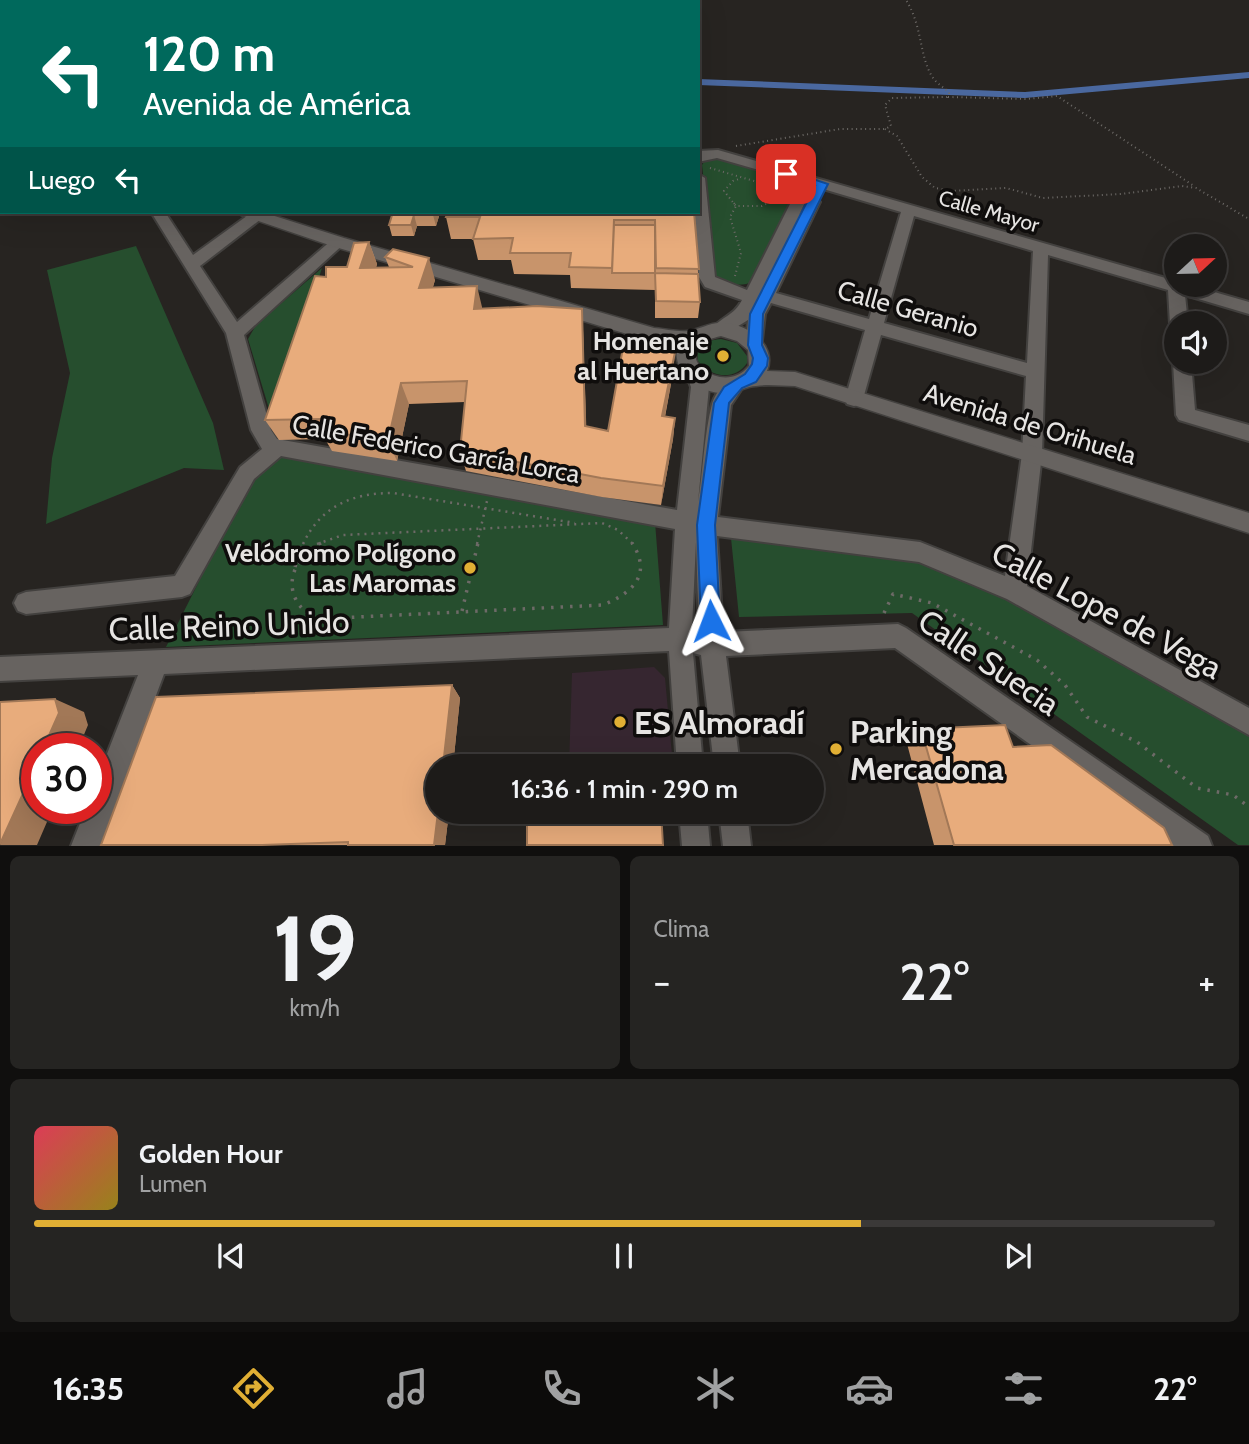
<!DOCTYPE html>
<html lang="es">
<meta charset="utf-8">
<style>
:root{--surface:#1d1b19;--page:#252422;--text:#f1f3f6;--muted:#a0a1a2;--line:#3b3938;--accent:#e1af34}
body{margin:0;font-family:Cabin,sans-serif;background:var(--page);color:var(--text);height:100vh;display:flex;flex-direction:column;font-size:26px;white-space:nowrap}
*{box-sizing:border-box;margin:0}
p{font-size:23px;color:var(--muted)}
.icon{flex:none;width:38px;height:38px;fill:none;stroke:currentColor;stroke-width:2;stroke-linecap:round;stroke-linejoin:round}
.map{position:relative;height:846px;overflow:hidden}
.details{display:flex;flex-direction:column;gap:10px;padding:10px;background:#100f0e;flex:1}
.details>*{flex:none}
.guide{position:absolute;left:0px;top:0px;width:700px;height:214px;box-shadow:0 7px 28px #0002,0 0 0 2px var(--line);background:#00695c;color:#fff;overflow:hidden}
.needle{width:46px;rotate:68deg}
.controls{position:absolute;left:1164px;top:234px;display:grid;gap:14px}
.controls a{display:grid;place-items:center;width:63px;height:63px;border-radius:50%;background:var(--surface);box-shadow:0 7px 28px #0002,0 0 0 2px var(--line);font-size:35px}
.speed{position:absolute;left:21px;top:733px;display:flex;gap:14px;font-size:35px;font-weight:700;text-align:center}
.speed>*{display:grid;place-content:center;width:91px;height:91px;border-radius:50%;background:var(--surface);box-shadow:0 7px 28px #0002,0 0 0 2px var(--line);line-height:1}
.speed .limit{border:10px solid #d22;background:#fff;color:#111}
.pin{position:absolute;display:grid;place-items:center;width:60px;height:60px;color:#fff;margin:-30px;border-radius:14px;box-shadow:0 4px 10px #0006}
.me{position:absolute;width:77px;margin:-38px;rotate:357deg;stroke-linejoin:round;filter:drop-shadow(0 0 5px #0008)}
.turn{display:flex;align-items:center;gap:24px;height:147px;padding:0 28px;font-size:32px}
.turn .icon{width:91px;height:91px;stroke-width:2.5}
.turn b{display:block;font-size:49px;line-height:60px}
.then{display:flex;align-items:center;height:66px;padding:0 28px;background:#0003;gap:14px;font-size:26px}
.big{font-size:52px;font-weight:600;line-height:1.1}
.details .widget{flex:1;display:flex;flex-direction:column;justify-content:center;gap:10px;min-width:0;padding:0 24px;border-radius:10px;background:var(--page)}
.details .dial{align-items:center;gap:0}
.dial b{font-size:91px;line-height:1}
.song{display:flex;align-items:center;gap:21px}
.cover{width:84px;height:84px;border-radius:10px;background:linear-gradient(135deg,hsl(350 70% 55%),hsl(50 70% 35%))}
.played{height:7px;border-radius:4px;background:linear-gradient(90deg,var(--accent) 70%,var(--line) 70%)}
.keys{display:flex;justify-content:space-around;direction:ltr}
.heat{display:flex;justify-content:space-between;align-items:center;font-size:38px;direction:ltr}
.details .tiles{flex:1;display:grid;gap:10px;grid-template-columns:1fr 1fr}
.widget:last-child{grid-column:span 2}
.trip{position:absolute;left:425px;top:754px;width:399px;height:70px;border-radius:35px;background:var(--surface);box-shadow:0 7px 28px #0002,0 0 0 2px var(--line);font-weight:600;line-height:70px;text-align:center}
.menu{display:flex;height:112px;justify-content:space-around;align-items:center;background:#0c0b0a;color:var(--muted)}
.menu .icon{width:49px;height:49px}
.menu .on{color:var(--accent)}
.menu b{font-size:32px;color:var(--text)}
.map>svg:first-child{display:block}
.commercial{fill:#362630}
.green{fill:#264e2e}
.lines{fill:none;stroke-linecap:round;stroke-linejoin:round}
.canal{fill:#4a689f;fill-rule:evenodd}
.lane-casing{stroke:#43413f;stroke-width:3}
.street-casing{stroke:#43413f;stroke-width:4}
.secondary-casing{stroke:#43413f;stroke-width:3}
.path-far2{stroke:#6d6a67;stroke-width:2;stroke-dasharray:1 3.5;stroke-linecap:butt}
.path-far1{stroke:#6d6a67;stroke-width:2.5;stroke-dasharray:2 5;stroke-linecap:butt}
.path{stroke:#6d6a67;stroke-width:3.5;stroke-dasharray:2.5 7;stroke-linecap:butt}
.lane{fill:#676360;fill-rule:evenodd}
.street{fill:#676360;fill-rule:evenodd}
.secondary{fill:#676360;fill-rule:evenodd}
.wall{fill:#c8946b}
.shaded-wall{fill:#a27857}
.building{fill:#e8ac7c;stroke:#a27857;stroke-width:2}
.route{fill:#1a73e8;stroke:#114b97;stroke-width:2}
.poi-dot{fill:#e1af34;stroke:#0f0d0c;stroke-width:2.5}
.labels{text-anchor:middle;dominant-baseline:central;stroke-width:7;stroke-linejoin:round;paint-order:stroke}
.far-street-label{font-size:21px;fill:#e6e4e2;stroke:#0f0d0c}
.street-label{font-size:26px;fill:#e6e4e2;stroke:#0f0d0c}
.poi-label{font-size:26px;font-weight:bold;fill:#e6e4e2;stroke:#0f0d0c;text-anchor:end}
.near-street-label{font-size:32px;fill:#e6e4e2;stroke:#0f0d0c}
.near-poi-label{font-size:32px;font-weight:bold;fill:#e6e4e2;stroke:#0f0d0c;text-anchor:start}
</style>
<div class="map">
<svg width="1249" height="846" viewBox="0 0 1249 846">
<rect width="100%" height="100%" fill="#272421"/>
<path class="commercial" d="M654,667l11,11 8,88h-104l3,-93z"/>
<path class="green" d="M720,159l75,22 5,6 -46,94c-14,7 -29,4 -40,-6l-12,-110 3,-5z
M136,246l77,177 11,47 -40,-2 -138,56 6,-66 18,-85 -23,-103z
M322,268l-49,154 -25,-83 8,-14z
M721,339l16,4 10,13v7c-12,18 -36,15 -49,-2 -3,-16 10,-21 23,-22z
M265,450l390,72 8,103 -497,22z
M731,538l185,22 102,38 231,130v117h-11l-326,-232 -173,4z"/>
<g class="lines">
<path class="canal" d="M1249,72v6l-224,20 -327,-13v-6l327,13z"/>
<g class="lane-casing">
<path id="lane" d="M2,95v4l-2,1v-4z"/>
</g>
<g class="street-casing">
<path id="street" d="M0,42h2l-2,7z
M718,150l458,131v4h14l59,17v12l-64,-19 3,29h-12v5l-6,-5 -2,-34 -120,-35 -6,199 -15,132 222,122v27l-242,-136 -88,-37 -202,-26 6,96 175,-8 8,4 302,208 4,10h-39l-278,-198 -169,8 14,110h-26l-13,-111 -8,-2 10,113h-26l-8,-115 -505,23 -64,172h-29l15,-38h10v-26l42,-107 -138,6v-24l669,-29 6,-99 -394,-73 -27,23 -64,115 -8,3 -156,17 -8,-3 -4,-8 4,-8 8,-3 149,-16 65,-109 22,-18 -11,-19 -25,-97 -75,-121h14l28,43 58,-42h10l2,3 -2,3 -61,47 37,56 96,-83 5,-2 8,5 -102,93 27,95 6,9 400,71 14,-123 -4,-11 3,-5h12l7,16 -11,115c5,-31 6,-67 14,-98 4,-13 17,-29 31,-25l2,5 -14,21 -13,112 202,25 85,34 17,-122 4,-78 -145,-41 -18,64 -2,5 -7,2 -7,-2 -2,-5 20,-69 -94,-27 -6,11 -4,35h-12l-3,-4 2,-25 -21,13h-12l-3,-4c10,-13 22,-13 30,-29l-37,-13 -6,-10 -5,-65h4v-38l7,4 10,99 32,13 54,-108 -84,-24 -19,4v-11zM813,186l88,26 -32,107 -93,-26 44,-91 -7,-4 -5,1 -9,16zM914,216l119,35 -6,112 -143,-40zM696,542l3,89 -7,-2z
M0,198h2v8h-2z
M1176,357v5h15l4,48 54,15v16l-70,-21 -3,-5 -3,-53z
M679,812h28l3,34h-28z
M719,812h28l4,34h-28z"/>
</g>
<g class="secondary-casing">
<path id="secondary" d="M22,0h11l1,2h-11z
M239,212h23l82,26 310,90c11,1 23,4 34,3 10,-1 21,-8 32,-8 25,-1 58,21 47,48l28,1 454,141v20l-454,-147c-13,0 -27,-2 -39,0 -9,0 -18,6 -27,7 -27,3 -60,-21 -51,-49l-24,-2 -322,-96 -91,-31zM721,336l16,5 11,9 1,16c-27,34 -88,-17 -28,-30z"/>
</g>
<path class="path-far2" d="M948,97l78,2 31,-3 137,90
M885,129l12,7 25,41 13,11 17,3 54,-3 37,10 78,-4 61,-8 14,2 53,31
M736,146l104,-17h45l6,-3 -6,-21 7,-7 55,-1 2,-4c-5,-6 -12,-9 -16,-15 -14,-21 -10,-51 -27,-78
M710,168l78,23
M734,203l2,3 -12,-15 9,-10 6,-2
M735,276l6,-23 -11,-36 6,-11h26l11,-6 2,-9 -4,-4"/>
<path class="path-far1" d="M303,544c18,-38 49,-51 90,-51l182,30
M317,544l26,-9 259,-12 16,7 15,14
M477,544l10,-43"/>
<path class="path" d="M321,543c-34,18 -41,56 -5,76l287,-14c29,-12 50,-30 29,-62
M295,567l8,-24
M462,611l16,-68
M884,613l9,-19 39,9 105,57 28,25 22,32 50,25 60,46 36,7 16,12"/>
<use href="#lane" class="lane"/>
<use href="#street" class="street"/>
<use href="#secondary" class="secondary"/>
</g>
<path class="wall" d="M393,212h47v1l-4,13h-19l-3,10h-22l-3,-11z
M694,212l6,90 -2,16h-43v-28l-84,-2 -1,-13 -56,-1 -3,-14h-33l-5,-21h-22l-5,-22z
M369,242l8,22 -1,4 13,-1 -4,-10 8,-8 42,31 -2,7 49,20v2l101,21 3,96 22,5 65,-58 -8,44 10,1 -2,21 -12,66 -59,-8 -136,-26 -6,-20 5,-49 -56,2 -12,57 -65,-10 -7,-12 -46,1 -14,-20 61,-143 21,-10z
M452,685l8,13 -7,68h-15l11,46 -4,33h-344z
M921,729l92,18 159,98h-238l-28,-105z"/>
<path class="shaded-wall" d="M434,212h6v1l-4,13 -3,-11z
M414,215l3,11 -3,10 -3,-11z
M369,242l8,22 -8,25 -9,-21z
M429,258l6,22 -9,29 -7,-21z
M477,286l5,21 -3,24 -5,-22z
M582,309l1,21 4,116 -2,-20z
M675,352l-2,21 -12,64 1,-21z
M401,383l8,21 -12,57 -9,-20z
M675,418l-2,21 -12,66 2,-19z
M452,685l8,13 -7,68h-10z
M55,699l29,13 4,13 -10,24h-35z
M37,763v45h16l-16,37h-37z
M438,812h11l-4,33h-11z"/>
<path class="building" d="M393,212h41l-1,3h-19l-3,10h-22z
M448,212h246l5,57 -43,-1 -1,-48h-41l-2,48 -43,-1 2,-14h-61l3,-15 -40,1 7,-22h-34z
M614,225h41v48h-43z
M369,242l-9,26 53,-1 -28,-10 8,-8 36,9 -10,30 58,-2 -3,23 63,-3 45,3 3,117 23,5 16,-89 51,10 -13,64 13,2 -12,68 -62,-8 -141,-27 7,-70 -66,2 -13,58 -68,-11 1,-11 -56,1 50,-144 11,1v-10h21l7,-24z
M655,273l43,1 2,28 -44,-1z
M452,685l-9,81h-5v46l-4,33h-86v-3l-86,3h-161l55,-148z
M55,699l4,14 -16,36h-6v14l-37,81v-142z
M1005,725l8,22 38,-2 113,83 8,17h-218l-33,-116z
M527,812h134l2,33h-136z"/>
<path class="route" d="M786,170l42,14 -65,130 -1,31 6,13 -1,8 -11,16 -14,6 -13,15 -14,122 5,96 -2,7 -7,2 -7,-2 -3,-7 -4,-96 17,-122 10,-16 21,-13 7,-10 1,-6 -5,-13 2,-31 65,-128 -33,-10v-5z"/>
<g class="poi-dot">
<circle cx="723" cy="356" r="7"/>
<circle cx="470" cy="568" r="7"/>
<circle cx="620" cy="722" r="7"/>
<circle cx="836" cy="749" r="7"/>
</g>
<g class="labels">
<g class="far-street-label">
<text transform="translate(989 211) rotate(16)">Calle Mayor</text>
</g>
<g class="street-label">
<text transform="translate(908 309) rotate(16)">Calle Geranio</text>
<text transform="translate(1030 424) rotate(17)">Avenida de Orihuela</text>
<text transform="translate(436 449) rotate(10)">Calle Federico García Lorca</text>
</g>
<g class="poi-label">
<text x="709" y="341">Homenaje<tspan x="709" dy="30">al Huertano</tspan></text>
<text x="456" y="553">Velódromo Polígono<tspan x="456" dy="30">Las Maromas</tspan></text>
</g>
<g class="near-street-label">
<text transform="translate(1107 610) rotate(28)">Calle Lope de Vega</text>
<text transform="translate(229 625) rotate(-2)">Calle Reino Unido</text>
<text transform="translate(989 662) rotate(34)">Calle Suecia</text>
</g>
<g class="near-poi-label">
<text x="634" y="722">ES Almoradí</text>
<text x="850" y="731">Parking<tspan x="850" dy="37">Mercadona</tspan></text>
</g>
</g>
</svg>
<div class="controls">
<a><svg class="needle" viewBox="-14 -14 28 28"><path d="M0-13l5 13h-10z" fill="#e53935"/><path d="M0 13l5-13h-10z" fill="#a0a1a2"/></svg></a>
<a><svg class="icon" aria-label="sound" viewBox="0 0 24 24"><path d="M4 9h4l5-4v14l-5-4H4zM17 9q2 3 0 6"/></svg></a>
</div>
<div class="speed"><div class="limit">30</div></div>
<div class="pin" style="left:786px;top:174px;background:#d93025"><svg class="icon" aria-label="arrive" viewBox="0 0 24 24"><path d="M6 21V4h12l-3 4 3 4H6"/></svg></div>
<svg class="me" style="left:711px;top:621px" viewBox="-20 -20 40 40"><path d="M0-17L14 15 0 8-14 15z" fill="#1a73e8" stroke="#fff" stroke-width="4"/></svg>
<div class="trip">16:36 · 1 min · 290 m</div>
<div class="guide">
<div class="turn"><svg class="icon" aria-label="left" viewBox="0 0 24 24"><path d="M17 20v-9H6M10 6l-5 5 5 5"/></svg><div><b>120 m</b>Avenida de América</div></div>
<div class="then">Luego<svg class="icon" aria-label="left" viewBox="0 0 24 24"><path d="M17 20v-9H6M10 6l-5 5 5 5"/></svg></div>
</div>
</div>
<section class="details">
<div class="tiles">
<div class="widget dial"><b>19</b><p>km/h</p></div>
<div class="widget"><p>Clima</p>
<div class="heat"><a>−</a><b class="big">22°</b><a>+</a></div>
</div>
<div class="widget">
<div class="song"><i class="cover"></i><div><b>Golden Hour</b><p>Lumen</p></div></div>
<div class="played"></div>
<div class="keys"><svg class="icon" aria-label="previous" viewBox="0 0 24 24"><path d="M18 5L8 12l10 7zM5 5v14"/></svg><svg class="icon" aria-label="pause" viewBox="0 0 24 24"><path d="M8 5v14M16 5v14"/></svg><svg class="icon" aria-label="next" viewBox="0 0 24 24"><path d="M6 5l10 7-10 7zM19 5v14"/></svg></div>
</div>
</div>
</section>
<nav class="menu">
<b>16:35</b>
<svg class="icon on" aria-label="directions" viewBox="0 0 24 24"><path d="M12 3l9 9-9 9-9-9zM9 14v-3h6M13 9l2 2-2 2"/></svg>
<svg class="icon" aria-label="music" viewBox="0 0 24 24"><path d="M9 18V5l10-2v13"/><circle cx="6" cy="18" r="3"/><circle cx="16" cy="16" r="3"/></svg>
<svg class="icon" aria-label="phone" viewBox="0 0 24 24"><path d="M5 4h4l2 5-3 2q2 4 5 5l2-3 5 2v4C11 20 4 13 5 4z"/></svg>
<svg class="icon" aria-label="climate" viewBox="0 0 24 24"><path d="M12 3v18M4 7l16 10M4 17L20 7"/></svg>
<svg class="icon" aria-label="car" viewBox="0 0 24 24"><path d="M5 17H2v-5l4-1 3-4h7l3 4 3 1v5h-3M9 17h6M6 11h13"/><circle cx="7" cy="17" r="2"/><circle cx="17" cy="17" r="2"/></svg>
<svg class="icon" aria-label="filters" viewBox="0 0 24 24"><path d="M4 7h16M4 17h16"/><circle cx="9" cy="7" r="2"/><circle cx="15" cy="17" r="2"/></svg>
<b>22°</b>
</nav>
